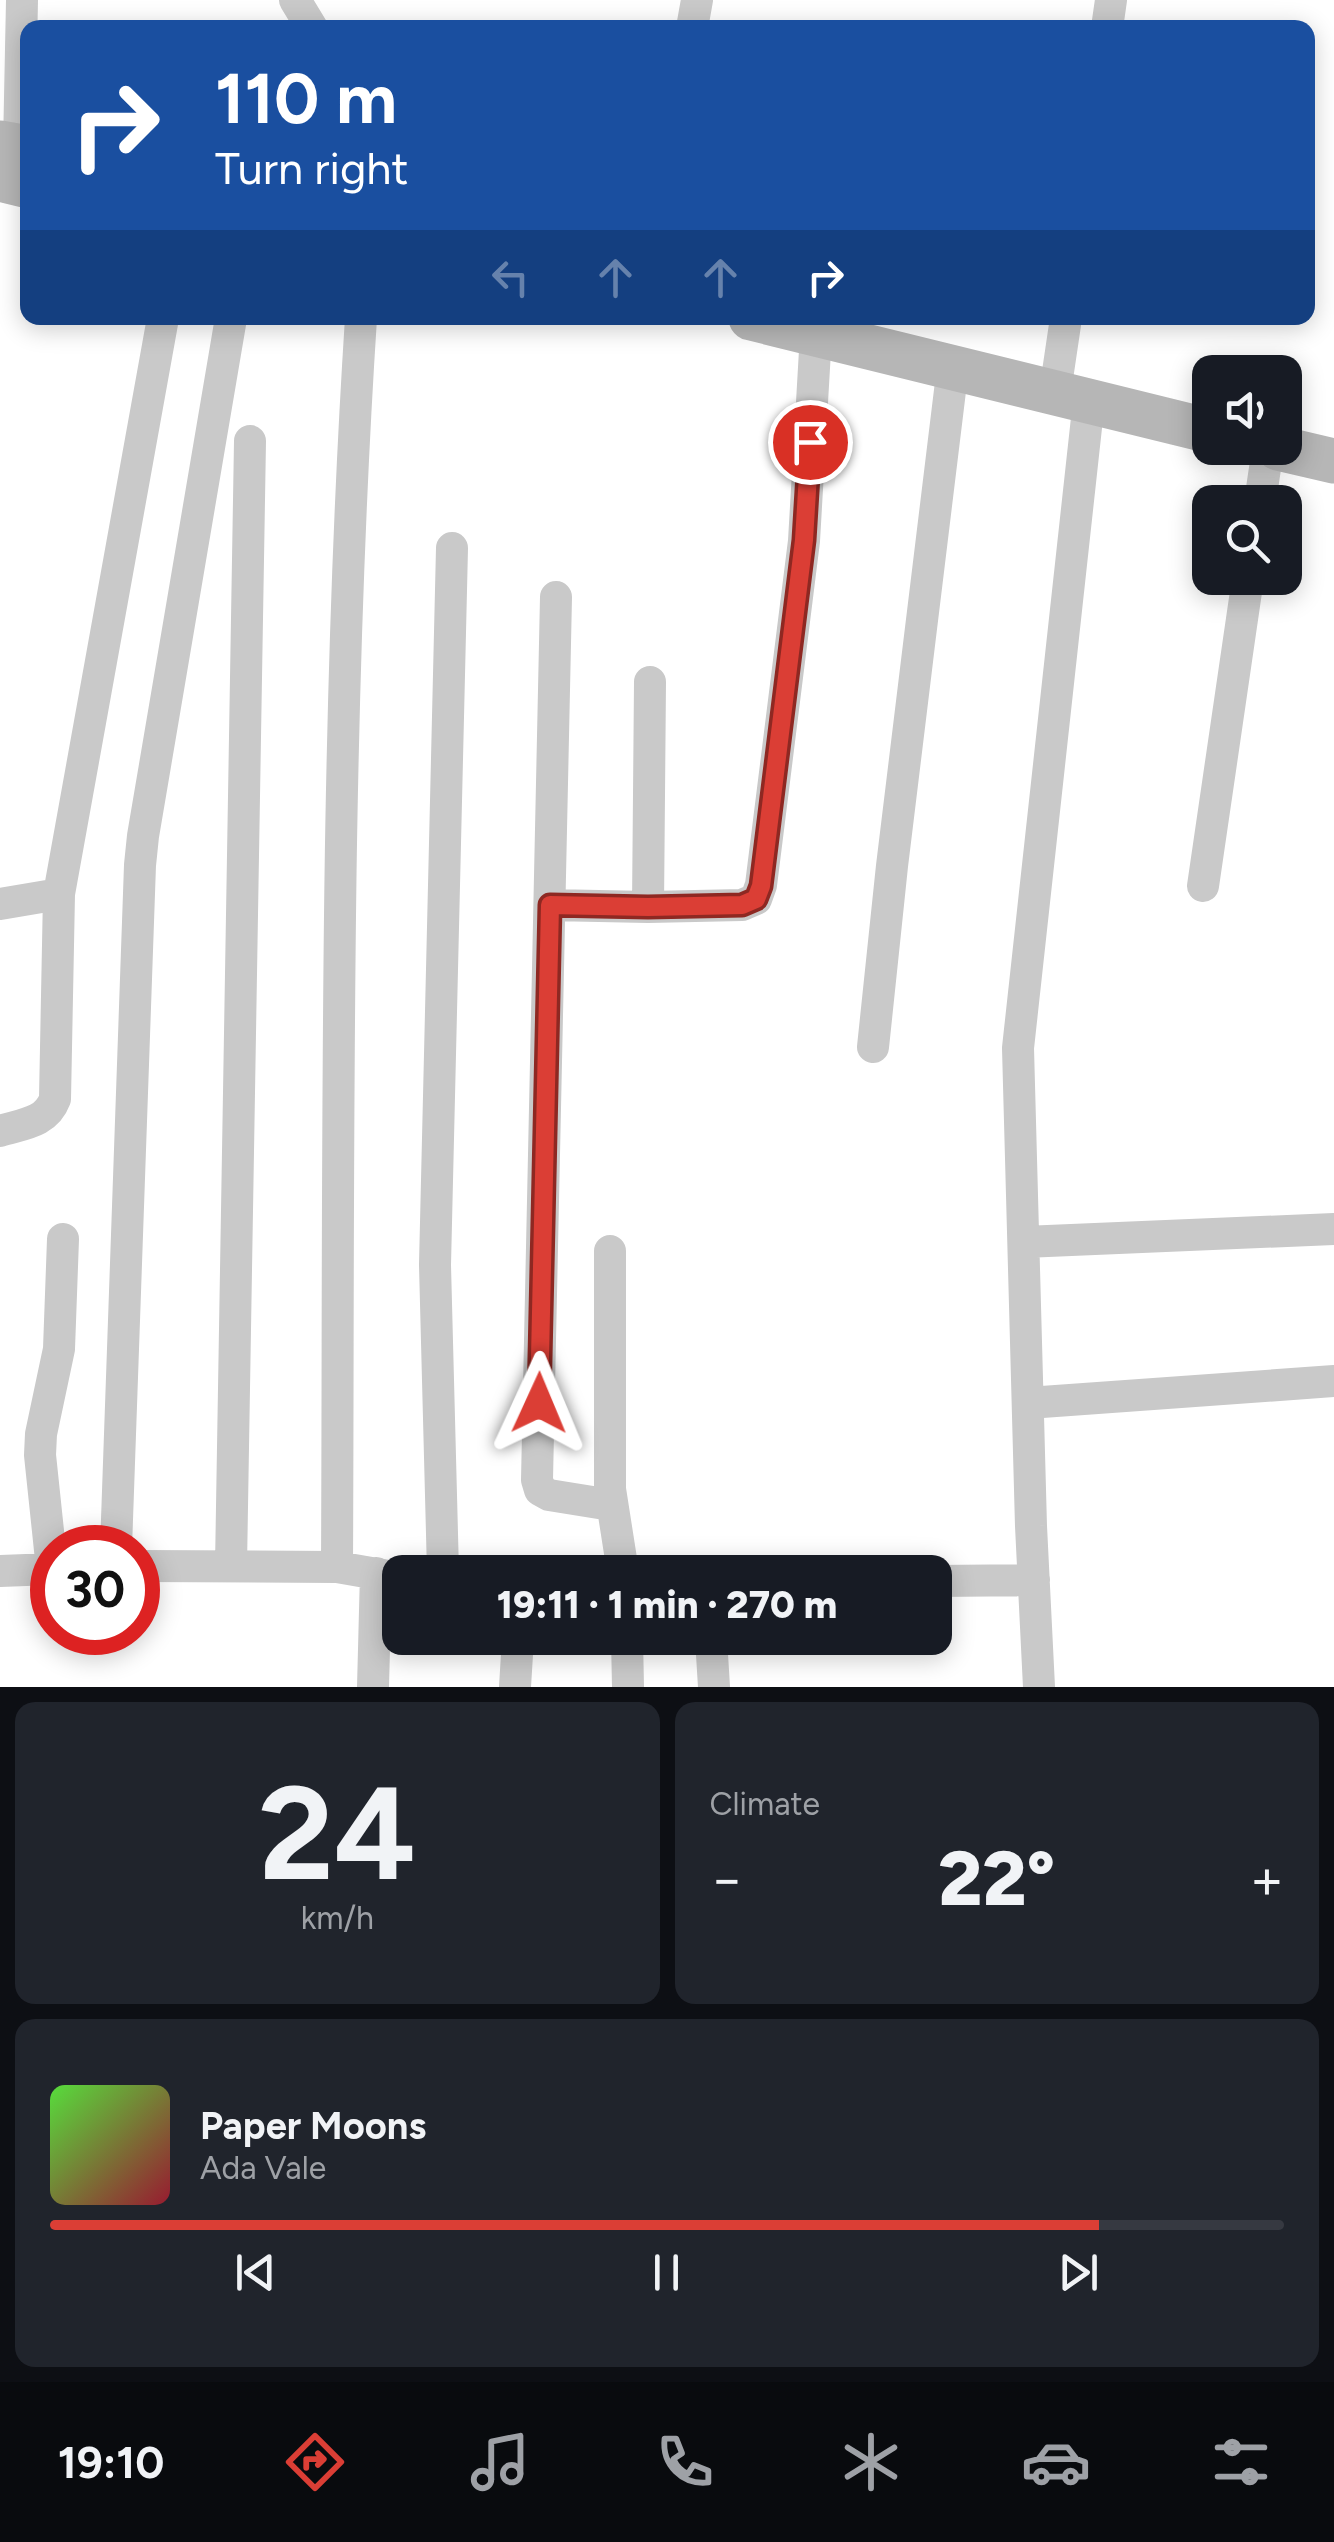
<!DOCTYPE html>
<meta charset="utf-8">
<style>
:root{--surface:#171b24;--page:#20242c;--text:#f1f3f6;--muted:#9ea1a6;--line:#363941;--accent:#db3e35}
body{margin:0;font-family:Figtree,sans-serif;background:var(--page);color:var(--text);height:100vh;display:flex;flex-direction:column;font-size:38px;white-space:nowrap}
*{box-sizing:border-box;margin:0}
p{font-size:32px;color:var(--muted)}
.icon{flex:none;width:55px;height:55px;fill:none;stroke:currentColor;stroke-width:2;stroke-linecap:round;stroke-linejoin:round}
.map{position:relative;height:1687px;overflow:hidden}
.drawer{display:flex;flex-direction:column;gap:15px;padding:15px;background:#0d0f14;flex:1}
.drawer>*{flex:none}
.guide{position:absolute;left:20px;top:20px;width:1295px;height:305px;border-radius:20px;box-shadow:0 5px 25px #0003;background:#1a4fa0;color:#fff;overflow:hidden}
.buttons{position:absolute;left:1192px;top:355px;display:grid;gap:20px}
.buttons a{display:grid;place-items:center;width:110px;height:110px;border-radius:20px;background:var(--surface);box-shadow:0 5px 25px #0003;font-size:50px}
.speed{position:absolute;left:30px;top:1525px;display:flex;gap:20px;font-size:50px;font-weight:700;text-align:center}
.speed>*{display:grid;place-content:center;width:130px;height:130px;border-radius:50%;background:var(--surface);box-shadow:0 5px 25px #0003;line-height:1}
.speed .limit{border:15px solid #d22;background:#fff;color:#111}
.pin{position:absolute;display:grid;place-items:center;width:85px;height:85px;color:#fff;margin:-42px;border:5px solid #fff;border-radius:50%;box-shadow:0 2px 10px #0007}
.me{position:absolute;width:110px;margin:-55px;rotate:1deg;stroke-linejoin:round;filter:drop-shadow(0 0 8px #0008)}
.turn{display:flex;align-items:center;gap:35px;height:210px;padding:0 30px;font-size:45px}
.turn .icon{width:130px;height:130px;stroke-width:2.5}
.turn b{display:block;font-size:70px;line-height:85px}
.lanes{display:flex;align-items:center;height:95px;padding:0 30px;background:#0003;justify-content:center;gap:50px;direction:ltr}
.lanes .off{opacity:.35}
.big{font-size:75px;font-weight:800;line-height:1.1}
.drawer .tile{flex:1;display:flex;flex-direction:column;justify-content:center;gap:15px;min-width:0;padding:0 35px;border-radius:20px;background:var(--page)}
.drawer .dial{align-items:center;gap:0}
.dial b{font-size:130px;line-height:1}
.song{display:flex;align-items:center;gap:30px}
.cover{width:120px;height:120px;border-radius:15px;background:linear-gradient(135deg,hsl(110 70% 55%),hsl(350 70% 35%))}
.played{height:10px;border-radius:5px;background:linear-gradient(90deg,var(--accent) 85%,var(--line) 85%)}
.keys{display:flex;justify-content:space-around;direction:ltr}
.heat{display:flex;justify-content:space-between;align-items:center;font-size:55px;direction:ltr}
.drawer .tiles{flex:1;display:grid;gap:15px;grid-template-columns:1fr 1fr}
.tile:last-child{grid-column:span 2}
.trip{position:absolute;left:382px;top:1555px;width:570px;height:100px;border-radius:20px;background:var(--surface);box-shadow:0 5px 25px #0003;font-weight:800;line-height:100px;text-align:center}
.menu{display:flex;height:160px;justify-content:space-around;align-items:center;background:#090b0e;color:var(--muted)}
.menu .icon{width:70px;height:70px}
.menu .current{color:var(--accent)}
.menu b{font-size:45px;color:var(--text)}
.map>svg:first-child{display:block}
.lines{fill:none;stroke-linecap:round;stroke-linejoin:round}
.minor{stroke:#c9c9c9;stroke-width:32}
.secondary{stroke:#b6b6b6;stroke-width:45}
.route-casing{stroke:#8e2822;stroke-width:25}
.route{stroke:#db3e35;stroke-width:18}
</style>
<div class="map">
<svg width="1334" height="1687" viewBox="0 0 1334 1687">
<rect width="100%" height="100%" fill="#fff"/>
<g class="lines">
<path class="minor" d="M295,0l17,28
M692,28l5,-28
M1107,28l4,-28
M19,147l3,-147
M1055,392l11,-74
M1260,502l8,-54
M556,597l-19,883 3,10 9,5 62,10
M1203,886l45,-308
M0,904l59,-10
M550,905l98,2 94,-2 14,-6 5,-14 43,-344 12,-208
M648,907l2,-225
M873,1047l19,-181 61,-500
M0,1131c23,-7 46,-8 55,-32l4,-205 104,-576
M1024,1242l310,-13
M610,1251v238l13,83
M1028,1403l306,-22
M116,1548l24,-683 3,-29 88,-518
M138,1566l199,1 63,11
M231,1566l19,-1125
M337,1567c2,-416 -3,-834 24,-1249
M52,1569l-12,-114 1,-21 18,-85 4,-110
M0,1571l52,-2
M443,1572l-8,-307 17,-717
M935,1581l99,-1
M627,1638l1,49
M711,1638l3,49
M373,1687l3,-114
M515,1687l3,-49
M1039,1687l-8,-161 -13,-478 71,-648"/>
<path class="secondary" d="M0,143l28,5
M0,179l28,7
M751,318l459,113
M1278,448l56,13"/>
</g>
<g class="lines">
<g class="route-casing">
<path id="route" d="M539,1403l11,-498 98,2 94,-2 14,-6 5,-13 43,-346 6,-98"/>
</g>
<use href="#route" class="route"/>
</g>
</svg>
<div class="buttons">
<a><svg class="icon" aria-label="sound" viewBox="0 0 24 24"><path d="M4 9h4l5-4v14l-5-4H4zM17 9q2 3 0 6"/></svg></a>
<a><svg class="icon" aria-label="search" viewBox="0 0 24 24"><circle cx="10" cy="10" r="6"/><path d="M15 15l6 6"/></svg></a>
</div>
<div class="speed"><div class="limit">30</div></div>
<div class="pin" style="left:810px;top:442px;background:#d93025"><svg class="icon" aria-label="arrive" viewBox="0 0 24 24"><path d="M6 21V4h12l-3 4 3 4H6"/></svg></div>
<svg class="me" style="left:539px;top:1403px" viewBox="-20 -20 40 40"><path d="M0-17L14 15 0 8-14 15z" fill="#db3e35" stroke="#fff" stroke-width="4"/></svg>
<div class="trip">19:11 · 1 min · 270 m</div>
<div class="guide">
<div class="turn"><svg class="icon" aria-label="right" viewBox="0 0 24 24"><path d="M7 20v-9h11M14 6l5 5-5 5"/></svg><div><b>110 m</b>Turn right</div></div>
<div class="lanes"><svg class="icon off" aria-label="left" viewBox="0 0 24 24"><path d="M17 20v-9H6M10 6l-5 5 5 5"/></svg><svg class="icon off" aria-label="ahead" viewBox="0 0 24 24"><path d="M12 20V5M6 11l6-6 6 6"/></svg><svg class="icon off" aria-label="ahead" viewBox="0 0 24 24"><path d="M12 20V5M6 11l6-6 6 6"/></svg><svg class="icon" aria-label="right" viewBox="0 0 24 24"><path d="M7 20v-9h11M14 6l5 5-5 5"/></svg></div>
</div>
</div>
<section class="drawer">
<div class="tiles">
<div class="tile dial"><b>24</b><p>km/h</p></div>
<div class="tile"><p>Climate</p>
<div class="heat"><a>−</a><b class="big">22°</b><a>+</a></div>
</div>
<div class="tile">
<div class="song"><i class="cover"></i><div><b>Paper Moons</b><p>Ada Vale</p></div></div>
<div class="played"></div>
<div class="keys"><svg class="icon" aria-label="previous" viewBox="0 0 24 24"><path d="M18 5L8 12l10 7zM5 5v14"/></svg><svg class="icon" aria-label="pause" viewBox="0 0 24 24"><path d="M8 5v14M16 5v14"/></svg><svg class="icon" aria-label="next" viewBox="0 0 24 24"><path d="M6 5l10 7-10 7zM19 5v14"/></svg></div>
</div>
</div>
</section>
<nav class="menu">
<b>19:10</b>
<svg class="icon current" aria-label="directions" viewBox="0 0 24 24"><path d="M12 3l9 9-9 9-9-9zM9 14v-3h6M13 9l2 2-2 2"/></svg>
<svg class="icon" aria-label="music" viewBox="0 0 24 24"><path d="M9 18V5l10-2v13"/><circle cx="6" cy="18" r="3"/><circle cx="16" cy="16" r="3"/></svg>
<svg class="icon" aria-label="phone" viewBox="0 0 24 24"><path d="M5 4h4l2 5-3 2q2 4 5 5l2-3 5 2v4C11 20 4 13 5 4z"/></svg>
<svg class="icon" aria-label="climate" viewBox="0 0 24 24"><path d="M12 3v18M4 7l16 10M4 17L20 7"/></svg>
<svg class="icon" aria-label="car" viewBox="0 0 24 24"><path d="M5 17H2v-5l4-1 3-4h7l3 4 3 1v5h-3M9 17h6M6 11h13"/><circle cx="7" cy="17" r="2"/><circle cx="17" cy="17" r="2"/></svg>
<svg class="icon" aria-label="filters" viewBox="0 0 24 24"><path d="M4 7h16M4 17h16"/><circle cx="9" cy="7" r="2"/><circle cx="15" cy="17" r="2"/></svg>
</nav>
